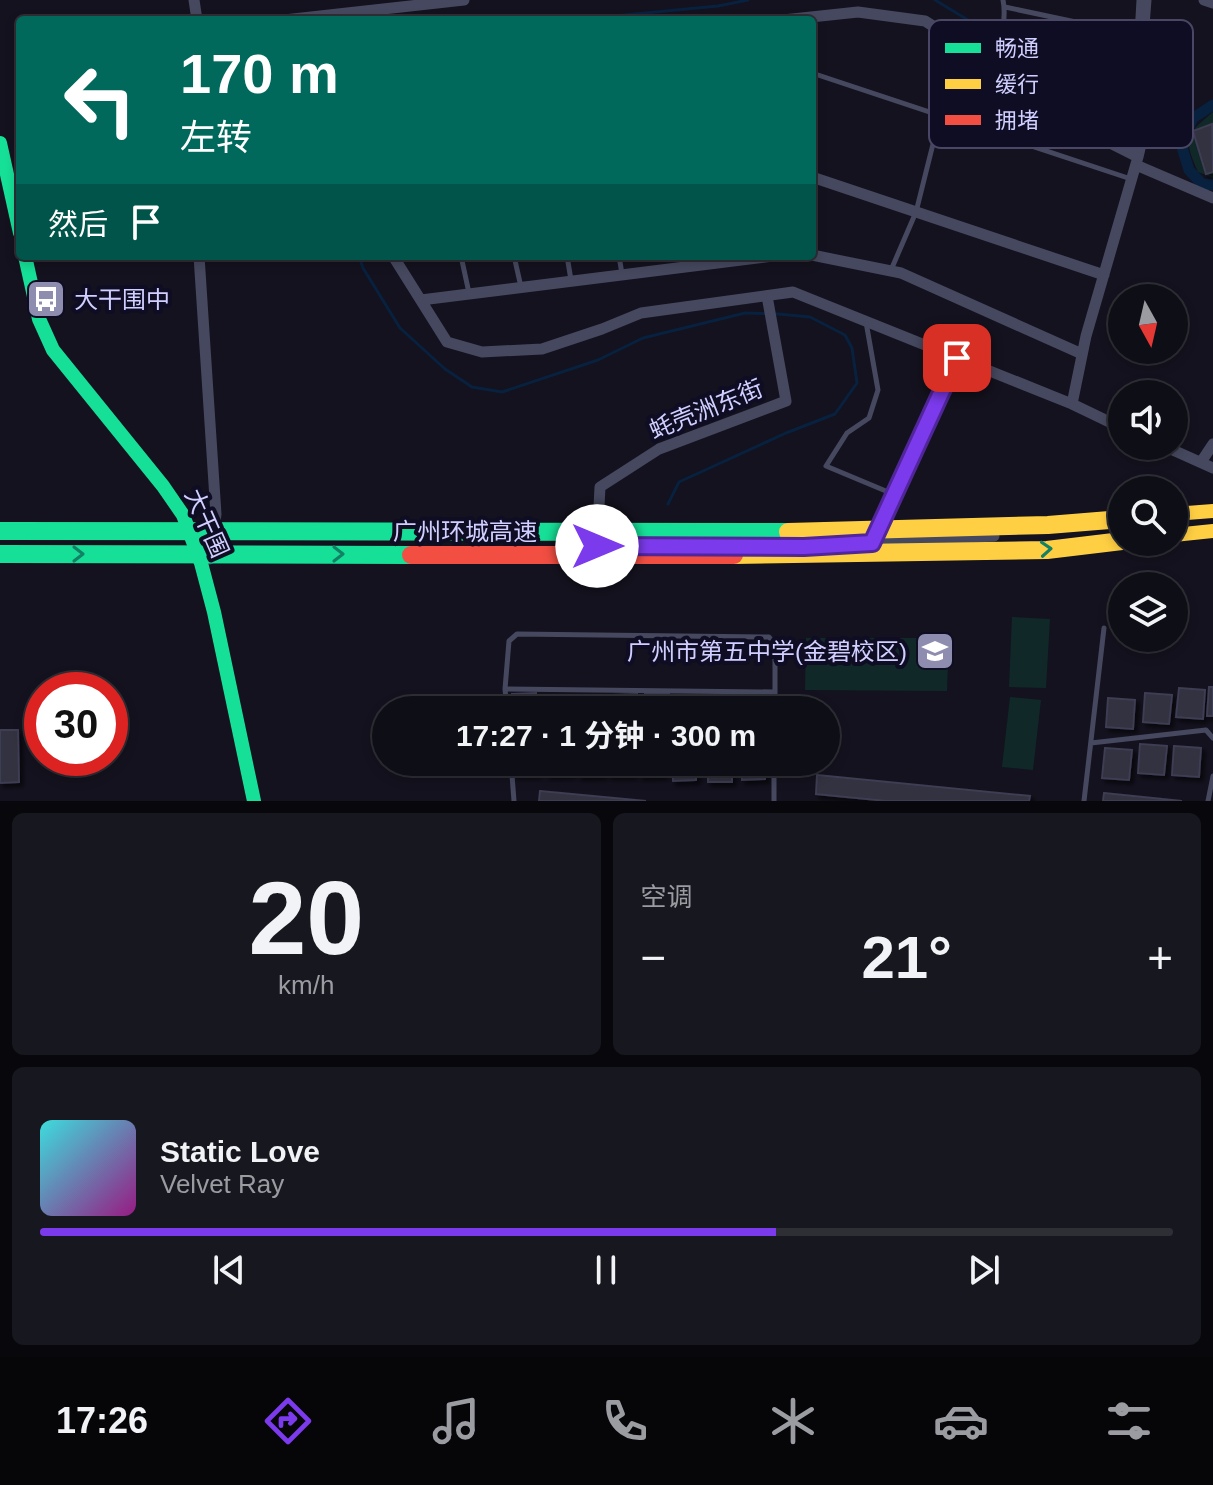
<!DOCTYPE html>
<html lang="zh">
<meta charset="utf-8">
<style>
:root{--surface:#0e0e16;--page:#17171f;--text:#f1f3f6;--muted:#9b9ca1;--line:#2e2e35;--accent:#7c3aed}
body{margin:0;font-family:Arial,"Noto Sans SC",sans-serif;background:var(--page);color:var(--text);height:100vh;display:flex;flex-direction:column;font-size:30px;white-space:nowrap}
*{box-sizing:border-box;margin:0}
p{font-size:26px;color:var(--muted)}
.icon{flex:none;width:44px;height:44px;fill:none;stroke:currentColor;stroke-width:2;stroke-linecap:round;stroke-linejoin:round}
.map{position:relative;height:801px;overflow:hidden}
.drawer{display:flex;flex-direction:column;gap:12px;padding:12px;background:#08080c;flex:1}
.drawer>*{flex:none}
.hud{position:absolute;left:16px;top:16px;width:800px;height:244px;border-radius:8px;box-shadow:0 4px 12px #0003,0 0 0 2px var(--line);background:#00695c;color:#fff;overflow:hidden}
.needle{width:52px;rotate:172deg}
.controls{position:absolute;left:1108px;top:284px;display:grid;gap:16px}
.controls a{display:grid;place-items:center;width:80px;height:80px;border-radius:50%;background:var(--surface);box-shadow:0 4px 12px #0003,0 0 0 2px var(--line);font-size:40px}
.speed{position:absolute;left:24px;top:672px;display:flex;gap:16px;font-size:40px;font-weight:700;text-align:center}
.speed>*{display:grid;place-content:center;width:104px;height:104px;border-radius:50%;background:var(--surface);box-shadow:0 4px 12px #0003,0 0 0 2px var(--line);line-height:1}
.speed .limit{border:12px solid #d22;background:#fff;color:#111}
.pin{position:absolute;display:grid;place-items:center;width:68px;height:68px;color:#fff;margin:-34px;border-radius:16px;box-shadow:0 4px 12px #0006}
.me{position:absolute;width:88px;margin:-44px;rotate:90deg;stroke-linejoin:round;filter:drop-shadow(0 0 6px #0008)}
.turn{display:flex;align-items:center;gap:28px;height:168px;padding:0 32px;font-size:36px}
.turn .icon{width:104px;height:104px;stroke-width:2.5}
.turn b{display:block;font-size:56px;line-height:68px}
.then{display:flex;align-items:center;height:76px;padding:0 32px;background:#0003;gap:16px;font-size:30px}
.big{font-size:60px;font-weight:700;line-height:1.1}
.drawer .tile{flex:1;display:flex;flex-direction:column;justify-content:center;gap:12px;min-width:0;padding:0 28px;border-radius:12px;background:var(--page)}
.drawer .dial{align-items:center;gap:0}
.dial b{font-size:104px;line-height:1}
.song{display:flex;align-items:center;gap:24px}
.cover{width:96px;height:96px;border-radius:12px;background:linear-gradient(135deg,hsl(180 70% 55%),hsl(310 70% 35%))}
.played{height:8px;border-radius:4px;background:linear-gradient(90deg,var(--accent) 65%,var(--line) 65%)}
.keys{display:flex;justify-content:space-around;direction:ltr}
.heat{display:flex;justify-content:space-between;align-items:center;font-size:44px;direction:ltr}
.drawer .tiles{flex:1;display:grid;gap:12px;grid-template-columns:1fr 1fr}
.tile:last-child{grid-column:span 2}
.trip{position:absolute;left:372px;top:696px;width:468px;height:80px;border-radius:40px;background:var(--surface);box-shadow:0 4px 12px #0003,0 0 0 2px var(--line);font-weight:700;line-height:80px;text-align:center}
.tab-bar{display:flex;height:128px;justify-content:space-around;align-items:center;background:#060609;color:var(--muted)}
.tab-bar .icon{width:56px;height:56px}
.tab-bar .active{color:var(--accent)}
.tab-bar b{font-size:36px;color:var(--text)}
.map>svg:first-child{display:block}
.green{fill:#102928}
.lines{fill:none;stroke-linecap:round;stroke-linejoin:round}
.stream{stroke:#08213f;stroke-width:3}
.canal{stroke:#08213f;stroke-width:11}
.building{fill:#313040;stroke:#3e3c52;stroke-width:2;filter:url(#shadow)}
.lane{stroke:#46485f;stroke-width:5}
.street{stroke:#46485f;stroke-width:11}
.fast{stroke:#16e098;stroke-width:14}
.slow{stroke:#ffcf43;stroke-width:14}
.fast-bridge{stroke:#16e098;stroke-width:18}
.slow-bridge{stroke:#ffcf43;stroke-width:18}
.jam-bridge{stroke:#f24e42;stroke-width:18}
.oneway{stroke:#138163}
.route-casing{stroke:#51269a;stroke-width:20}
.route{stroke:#7c3aed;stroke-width:14}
.labels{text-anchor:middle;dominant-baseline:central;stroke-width:8;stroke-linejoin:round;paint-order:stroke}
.poi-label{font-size:24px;fill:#d0cfff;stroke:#0f0d23;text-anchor:start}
.street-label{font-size:24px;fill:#d0cfff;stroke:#0f0d23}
.key{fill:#0f0d23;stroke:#494765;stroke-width:2}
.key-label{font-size:22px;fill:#d0cfff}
</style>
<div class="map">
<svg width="1213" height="801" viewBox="0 0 1213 801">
<defs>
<filter id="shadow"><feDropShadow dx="3.5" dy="3.5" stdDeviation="2" flood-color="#0009"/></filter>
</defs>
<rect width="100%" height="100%" fill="#13121e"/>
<path class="green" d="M1213,112v66l-15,-6c-15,-35 -13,-36 15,-60z
M1012,617l38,2 -4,69 -37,-1z
M806,638h143l-2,53 -142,-1z
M1010,697l31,3 -8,70 -31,-3z"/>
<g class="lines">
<path class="stream" d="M935,0l56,34 52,44 40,30 57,30
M572,20l146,-14 30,-6
M1147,141l6,4 28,-1
M359,256l4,12 37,60 45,41 27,18 30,5 96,-32 45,-22 102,-25 33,1 32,3 35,18 7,13 5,35 -22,31 -49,19 -107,49 -11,22"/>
<path class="canal" d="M1213,105l-20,13 -12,26 8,26 13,14 11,1"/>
</g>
<path class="building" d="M1212,124l1,48 -7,2 -13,-43z
M1209,687h4v29h-6z
M1179,688l26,2 -2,29 -27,-2z
M536,693v17h-23l-1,-16z
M1145,693l27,2 -3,29 -26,-2z
M637,694v16h-24v-15z
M645,694h24v16h-24z
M550,695h24v15h-23z
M581,695h23l1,15h-24z
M674,695h23v15h-23z
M765,695l1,15h-24v-14z
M733,696v14h-24v-13z
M1108,698l27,2 -2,29 -27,-2z
M0,730h18l1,52 -19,1z
M1140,744l27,2 -3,29 -26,-2z
M1174,746l27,2 -2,29 -27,-2z
M1105,748l27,2 -3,30 -27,-2z
M513,762h24v12h-24z
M547,762h24v12l-24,1z
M579,762h23l1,13 -24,1z
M609,762h23l1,13h-24z
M640,762h24v13l-24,1z
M673,762h23v18l-23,1z
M708,762h24v20h-24z
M742,762h23v17l-23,1z
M817,775l213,21 -1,5h-142l-71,-7z
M540,791l106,10h-107z
M1104,793l78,8h-79z"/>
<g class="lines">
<path class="lane" d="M1139,0l-2,35 -10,45 23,25
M1005,7l132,28
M995,62c5,-19 12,-42 8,-62
M812,73l319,106
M461,256l8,37
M514,256l7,31
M567,256l4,24
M619,256l3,18
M891,270l25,-58 24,-96
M866,322l12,68 -9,28 -22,15 -21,33 67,28
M505,689l270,3
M507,710l-2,-21 4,-48 8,-7 252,3 6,8v65
M1091,743l115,-13 7,8
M511,762l3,39
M774,801v-39
M1084,801l20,-173
M1208,801l5,-25"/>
<path class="street" d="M194,0l3,20
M1204,0l9,3
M284,20l180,-20
M783,20l75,-8 67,9 69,43 47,44 97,49
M1141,63l5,-63
M1136,165l77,33
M812,177l292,98
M812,255l89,18 181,81
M199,256l17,258 -6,45
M393,256l54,86 35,10 60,-3 60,-20 39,-16 152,-21 279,112
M421,300l352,-44
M1122,428l-50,-24 14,-68 52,-179 12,-51
M1164,446l49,22
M1201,462l12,-18
M877,532l80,-174
M851,544l143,-8
M610,546h-13l3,-59 59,-38 127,-48 -19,-105"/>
<path class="fast" d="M0,143l20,90
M25,256l14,63 14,31 110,136 20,29 18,48 13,49 40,189"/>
<path class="slow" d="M1174,514l39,-3
M1174,535l39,-4"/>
<path class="fast-bridge" d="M0,531l788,1
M0,554l411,1"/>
<path class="slow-bridge" d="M788,532l260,-7 74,-6
M734,555l313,-5 75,-9"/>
<path class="jam-bridge" d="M411,555h323"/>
</g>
<defs><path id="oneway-chevron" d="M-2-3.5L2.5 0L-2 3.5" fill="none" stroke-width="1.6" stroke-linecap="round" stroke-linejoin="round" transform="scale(2)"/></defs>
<g class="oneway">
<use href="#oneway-chevron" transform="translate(1046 549) rotate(-4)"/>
<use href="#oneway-chevron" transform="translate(78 554)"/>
<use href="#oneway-chevron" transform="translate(338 554)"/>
</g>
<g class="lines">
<g class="route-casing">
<path id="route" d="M597,546l207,1 68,-4 85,-185"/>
</g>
<use href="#route" class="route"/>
</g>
<defs>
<g id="bus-square" transform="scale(2)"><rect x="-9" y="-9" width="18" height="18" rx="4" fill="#8e8db0" stroke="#0f0d23"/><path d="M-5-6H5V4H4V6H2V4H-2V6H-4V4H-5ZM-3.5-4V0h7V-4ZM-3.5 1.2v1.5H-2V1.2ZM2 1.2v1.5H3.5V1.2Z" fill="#fff"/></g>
<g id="school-square" transform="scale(2)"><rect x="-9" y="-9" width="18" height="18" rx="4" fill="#8e8db0" stroke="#0f0d23"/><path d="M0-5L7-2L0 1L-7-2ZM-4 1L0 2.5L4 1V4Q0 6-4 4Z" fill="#fff"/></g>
</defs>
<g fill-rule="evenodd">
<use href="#bus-square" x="46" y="299"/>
<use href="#school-square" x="935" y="651"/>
</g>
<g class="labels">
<g class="poi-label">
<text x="74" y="299">大干围中</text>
<text x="907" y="651" text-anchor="end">广州市第五中学(金碧校区)</text>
</g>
<g class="street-label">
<text transform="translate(706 409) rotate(-22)">蚝壳洲东街</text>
<text transform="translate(207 523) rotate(66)">大干围</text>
<text x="465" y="531">广州环城高速</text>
</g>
</g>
<rect x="929" y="20" width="264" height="128" rx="12" class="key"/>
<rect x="945" y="43" width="36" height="10" fill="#16e098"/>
<rect x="945" y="79" width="36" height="10" fill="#ffcf43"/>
<rect x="945" y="115" width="36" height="10" fill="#f24e42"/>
<g class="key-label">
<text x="995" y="56">畅通</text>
<text x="995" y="92">缓行</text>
<text x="995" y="128">拥堵</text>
</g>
</svg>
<div class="controls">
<a><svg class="needle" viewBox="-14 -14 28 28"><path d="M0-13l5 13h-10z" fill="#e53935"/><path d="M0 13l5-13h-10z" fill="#9b9ca1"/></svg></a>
<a><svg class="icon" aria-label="sound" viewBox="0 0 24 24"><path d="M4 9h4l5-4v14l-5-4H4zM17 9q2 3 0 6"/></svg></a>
<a><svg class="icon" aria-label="search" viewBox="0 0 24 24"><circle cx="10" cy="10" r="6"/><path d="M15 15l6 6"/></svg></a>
<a><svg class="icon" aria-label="layers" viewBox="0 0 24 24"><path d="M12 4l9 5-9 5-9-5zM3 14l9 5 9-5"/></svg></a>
</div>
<div class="speed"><div class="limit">30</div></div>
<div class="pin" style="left:957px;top:358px;background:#d93025"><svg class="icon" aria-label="arrive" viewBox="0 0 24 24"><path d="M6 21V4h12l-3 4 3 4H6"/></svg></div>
<svg class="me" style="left:597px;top:546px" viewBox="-20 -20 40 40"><circle r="19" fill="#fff"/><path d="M0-13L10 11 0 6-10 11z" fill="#7c3aed"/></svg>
<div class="trip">17:27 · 1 分钟 · 300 m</div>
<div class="hud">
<div class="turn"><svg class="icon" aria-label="left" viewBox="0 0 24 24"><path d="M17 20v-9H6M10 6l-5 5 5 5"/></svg><div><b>170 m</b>左转</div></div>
<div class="then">然后<svg class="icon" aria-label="arrive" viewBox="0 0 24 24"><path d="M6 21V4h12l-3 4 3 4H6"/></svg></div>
</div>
</div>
<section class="drawer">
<div class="tiles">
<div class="tile dial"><b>20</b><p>km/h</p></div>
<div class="tile"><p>空调</p>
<div class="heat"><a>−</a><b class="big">21°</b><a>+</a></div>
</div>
<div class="tile">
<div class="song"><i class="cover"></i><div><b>Static Love</b><p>Velvet Ray</p></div></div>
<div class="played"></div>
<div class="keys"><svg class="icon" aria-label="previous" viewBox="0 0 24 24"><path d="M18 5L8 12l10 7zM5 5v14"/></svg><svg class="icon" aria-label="pause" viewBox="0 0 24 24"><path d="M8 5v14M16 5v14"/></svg><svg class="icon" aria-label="next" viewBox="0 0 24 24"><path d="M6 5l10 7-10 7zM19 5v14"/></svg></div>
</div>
</div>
</section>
<nav class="tab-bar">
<b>17:26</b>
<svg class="icon active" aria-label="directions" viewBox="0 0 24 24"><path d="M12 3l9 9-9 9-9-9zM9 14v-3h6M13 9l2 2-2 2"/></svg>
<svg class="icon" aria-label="music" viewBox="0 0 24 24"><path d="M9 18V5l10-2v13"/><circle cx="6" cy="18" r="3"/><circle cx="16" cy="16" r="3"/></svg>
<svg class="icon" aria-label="phone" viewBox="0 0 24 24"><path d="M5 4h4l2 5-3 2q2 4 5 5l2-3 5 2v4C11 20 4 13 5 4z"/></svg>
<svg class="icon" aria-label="climate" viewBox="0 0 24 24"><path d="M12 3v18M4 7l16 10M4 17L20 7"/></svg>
<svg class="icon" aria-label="car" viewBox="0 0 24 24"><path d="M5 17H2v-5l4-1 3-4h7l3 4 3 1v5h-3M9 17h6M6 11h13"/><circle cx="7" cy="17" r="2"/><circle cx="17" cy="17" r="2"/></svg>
<svg class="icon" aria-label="filters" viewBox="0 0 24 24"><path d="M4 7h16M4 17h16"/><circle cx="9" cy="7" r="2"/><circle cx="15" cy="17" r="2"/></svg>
</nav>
